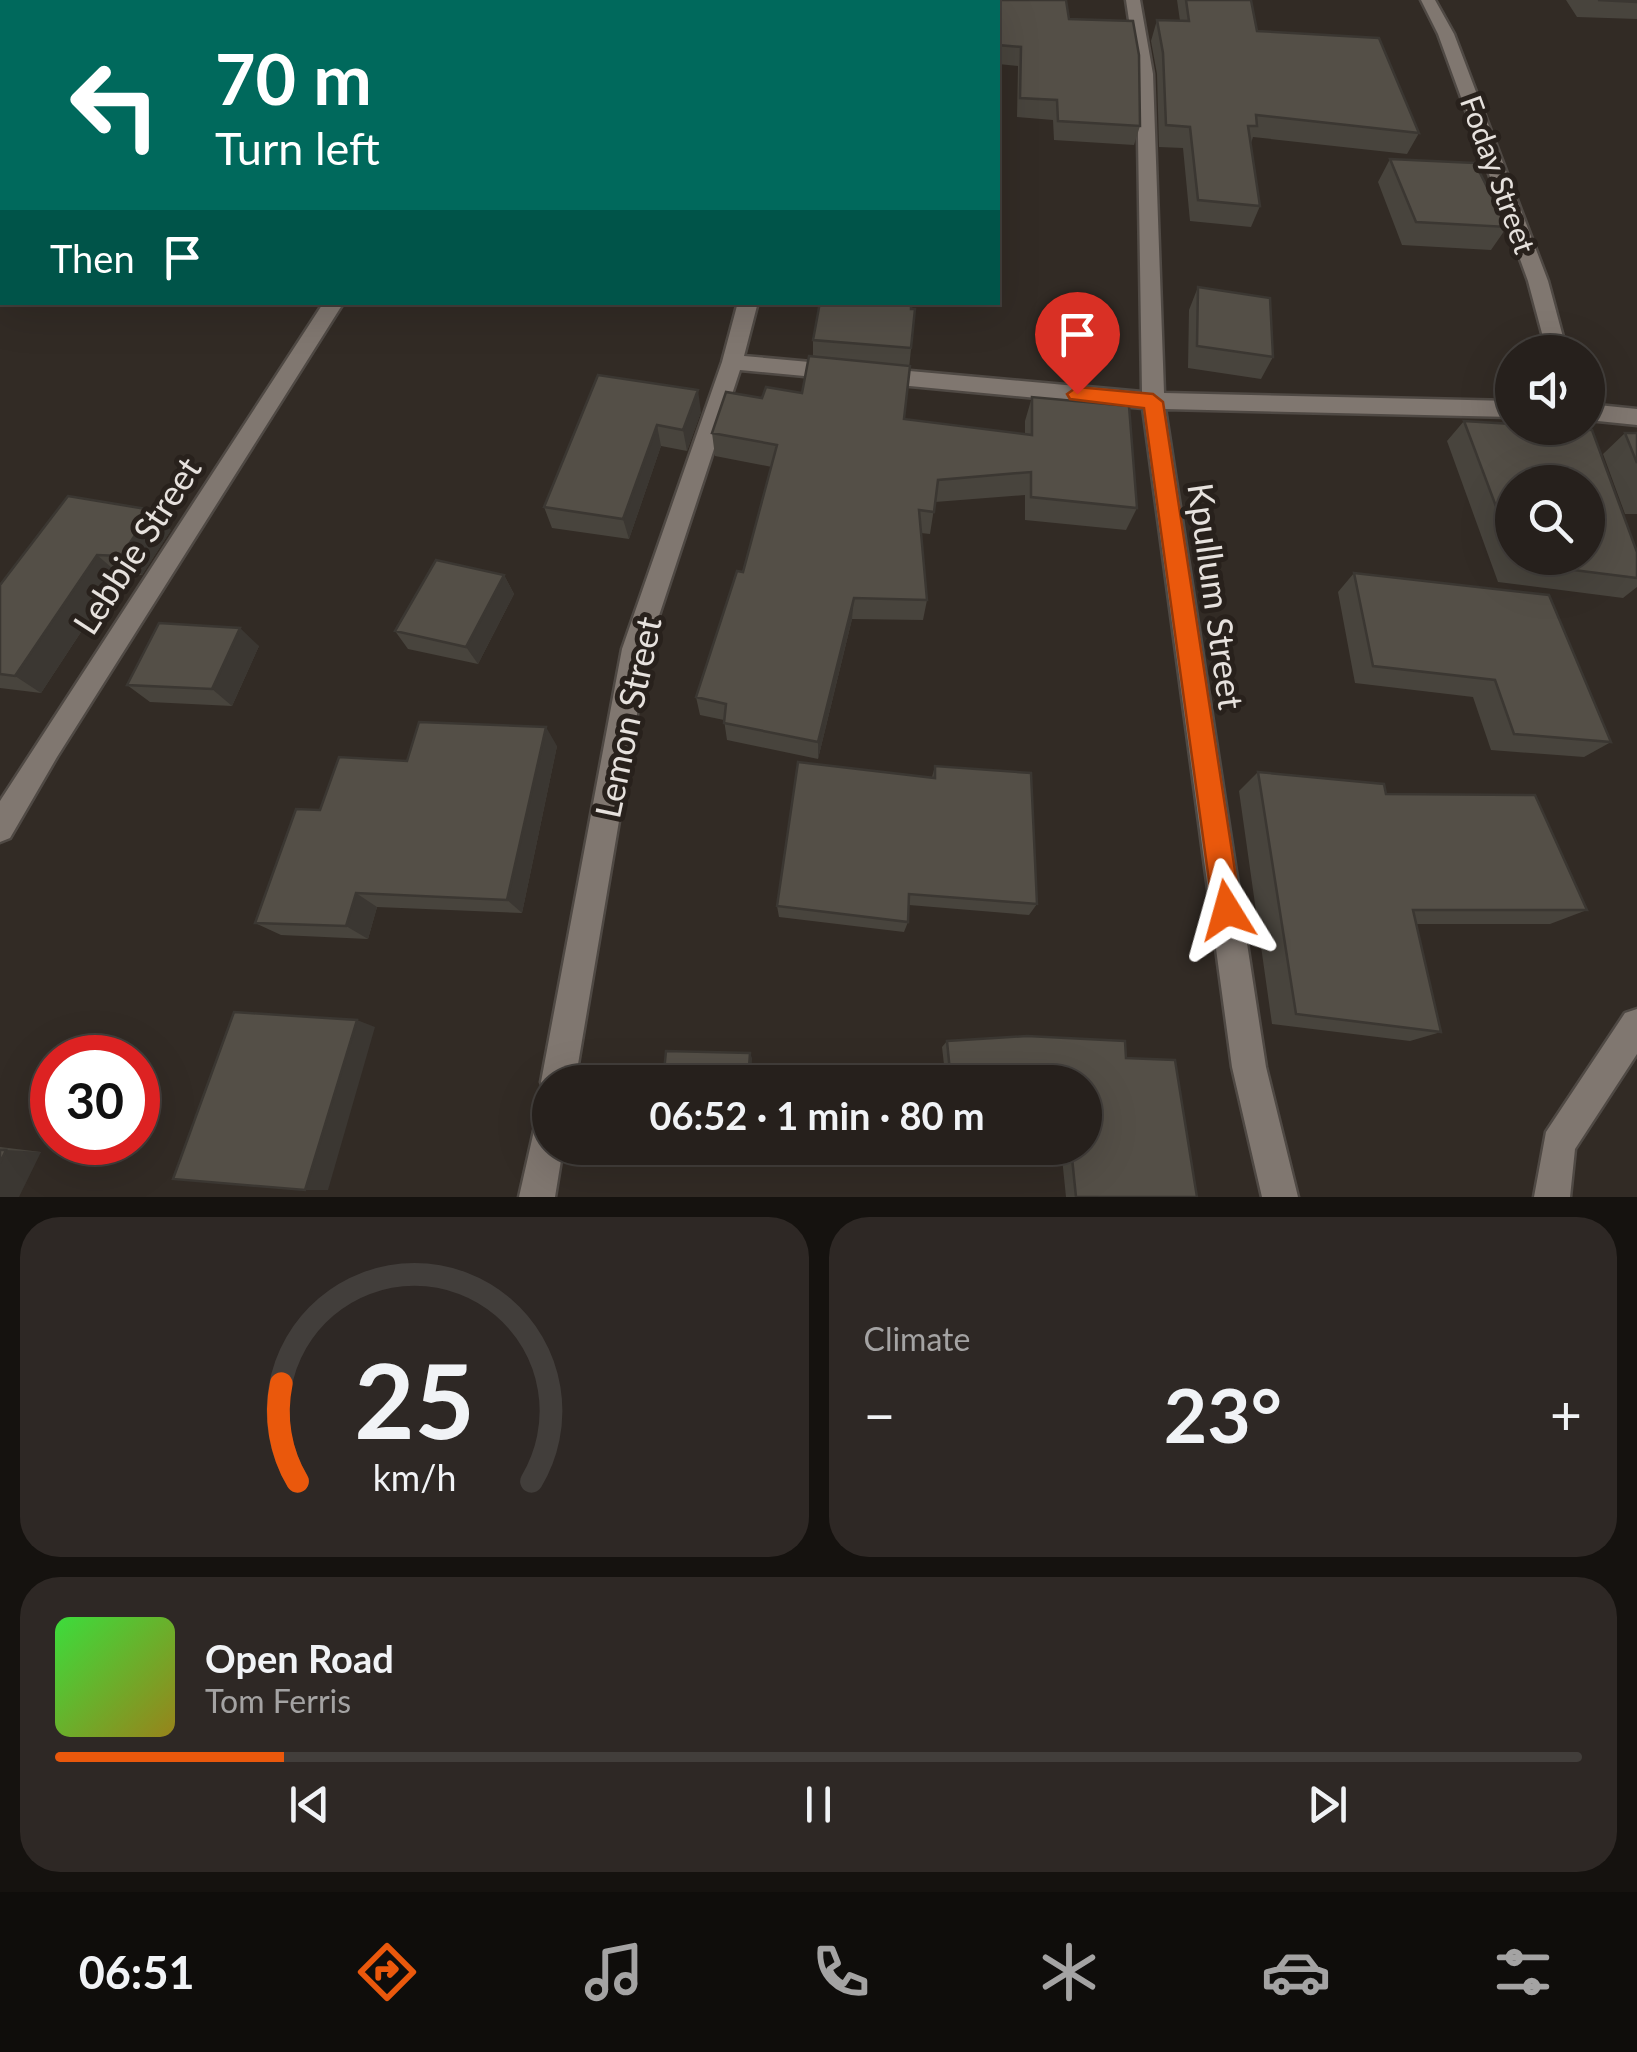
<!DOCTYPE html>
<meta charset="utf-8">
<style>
:root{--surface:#26201c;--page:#2e2825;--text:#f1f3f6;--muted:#a4a3a3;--line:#423e3b;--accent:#ea580c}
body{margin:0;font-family:Lato,sans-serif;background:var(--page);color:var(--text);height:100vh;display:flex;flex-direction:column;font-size:38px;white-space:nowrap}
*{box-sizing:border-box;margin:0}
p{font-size:32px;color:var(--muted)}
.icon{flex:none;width:55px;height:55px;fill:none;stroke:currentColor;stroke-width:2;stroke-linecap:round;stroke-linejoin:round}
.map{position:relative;height:1197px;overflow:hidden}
.panel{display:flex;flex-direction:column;gap:20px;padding:20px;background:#15120f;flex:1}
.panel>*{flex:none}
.top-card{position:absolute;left:0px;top:0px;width:1000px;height:305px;box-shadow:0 10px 40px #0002,0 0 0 2px var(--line);background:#00695c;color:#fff;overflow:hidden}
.tools{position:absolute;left:1495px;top:335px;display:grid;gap:20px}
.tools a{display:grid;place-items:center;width:110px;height:110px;border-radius:50%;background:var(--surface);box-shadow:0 10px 40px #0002,0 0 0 2px var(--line);font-size:50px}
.speed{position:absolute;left:30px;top:1035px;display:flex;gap:20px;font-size:50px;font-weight:700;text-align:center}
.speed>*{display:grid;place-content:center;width:130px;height:130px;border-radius:50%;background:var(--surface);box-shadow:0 10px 40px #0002,0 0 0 2px var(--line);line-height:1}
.speed .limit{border:15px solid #d22;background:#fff;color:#111}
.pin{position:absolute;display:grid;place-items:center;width:85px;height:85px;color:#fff;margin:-102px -42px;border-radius:50% 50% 50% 0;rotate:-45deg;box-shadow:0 0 10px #0007}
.pin .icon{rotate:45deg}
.me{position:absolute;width:110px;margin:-55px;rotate:352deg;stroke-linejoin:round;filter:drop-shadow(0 0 8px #0008)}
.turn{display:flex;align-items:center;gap:35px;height:210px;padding:0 50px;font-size:45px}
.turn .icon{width:130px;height:130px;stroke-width:2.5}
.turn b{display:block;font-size:70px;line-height:85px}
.then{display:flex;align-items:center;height:95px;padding:0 50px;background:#0003;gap:20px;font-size:38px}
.big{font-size:75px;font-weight:700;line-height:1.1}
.panel .tile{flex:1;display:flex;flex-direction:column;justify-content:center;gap:15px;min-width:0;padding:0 35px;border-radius:40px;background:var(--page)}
.panel .dial{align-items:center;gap:0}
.dial svg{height:260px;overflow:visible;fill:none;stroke:var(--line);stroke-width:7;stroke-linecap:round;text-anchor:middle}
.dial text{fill:var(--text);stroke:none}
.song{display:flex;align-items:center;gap:30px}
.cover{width:120px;height:120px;border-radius:15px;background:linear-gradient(135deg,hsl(120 70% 55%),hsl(50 70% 35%))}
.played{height:10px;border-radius:5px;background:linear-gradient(90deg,var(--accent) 15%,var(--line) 15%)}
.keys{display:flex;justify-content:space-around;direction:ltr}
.heat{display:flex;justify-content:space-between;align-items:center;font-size:55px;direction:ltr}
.panel .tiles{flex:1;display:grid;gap:20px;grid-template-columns:1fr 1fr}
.tile:last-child{grid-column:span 2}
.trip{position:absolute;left:532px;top:1065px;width:570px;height:100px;border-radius:50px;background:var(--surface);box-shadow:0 10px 40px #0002,0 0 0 2px var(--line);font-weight:700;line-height:100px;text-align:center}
.menu{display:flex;height:160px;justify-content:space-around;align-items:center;background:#0f0d0b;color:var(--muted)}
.menu .icon{width:70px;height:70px}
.menu .active{color:var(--accent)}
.menu b{font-size:45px;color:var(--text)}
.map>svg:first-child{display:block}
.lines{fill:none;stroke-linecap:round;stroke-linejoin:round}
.street-casing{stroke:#4f4944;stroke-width:5}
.street{fill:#807770;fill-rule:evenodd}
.wall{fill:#48443d;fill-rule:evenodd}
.shaded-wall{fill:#3b3732}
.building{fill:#544f47;stroke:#3b3732;stroke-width:2.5}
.route{fill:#ea580c;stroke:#983908;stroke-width:2.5}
.labels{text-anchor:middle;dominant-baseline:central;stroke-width:10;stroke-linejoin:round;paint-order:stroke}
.far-street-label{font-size:30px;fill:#e6e1dd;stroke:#28211c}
.street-label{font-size:35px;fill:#e6e1dd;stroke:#28211c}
</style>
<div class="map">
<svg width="1637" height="1197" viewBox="0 0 1637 1197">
<rect width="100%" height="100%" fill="#322b25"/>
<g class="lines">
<g class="street-casing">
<path id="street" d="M1126,0h14l13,74 11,319 348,8v16l-347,-8 101,658 32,130h-36l-30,-130 -89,-659 -403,-38 -92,279 -73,433h-25v13l-4,-1 -5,-12 81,-433 100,-287 16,-60h20l-14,54 398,36 -5,-318z
M1421,0h14l19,34 94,247 19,71h-20l-19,-71 -90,-247z
M324,302h20l-287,455 -47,81 -10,4v-41z
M1588,404l49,5v16l-49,-5z
M1637,1009v45l-62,95 -5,48h-36l12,-65 79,-119z
M550,1108v40h13l-8,49h-36l19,-84z"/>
</g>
<use href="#street" class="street"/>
</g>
<path class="wall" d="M1177,0h74l6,31 162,102 -12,21 -154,-17 -2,6 9,63 -9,21 -61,-6 -7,-73 -24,-1 -2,-73 -6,-33 6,-21 23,1z
M1566,0h71v19l-60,-2z
M998,2l71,17 71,107 -6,19 -80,-5 -1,-20 -36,-3 1,-51 -20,-2z
M1390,159l117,68 -16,23 -89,-5 -24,-63z
M1198,287l75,70 -12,22 -73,-11 1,-58z
M911,309h4l-11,110 121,15v-13l7,-24 105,111 -11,22 -101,-10v-25l-90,7 -5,32 -9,-1 6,67 -4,20 -71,-1 -34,140 -91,-19 -3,-20 -24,-5 -4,-18 47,-125 29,-105 -57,-11 -3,-23 50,-35 40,-5 11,-36v-17z
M598,375l103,37 -14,39 -26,-5 -32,93 -77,-11 -8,-21z
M1464,421l173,131v35l-14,11 -125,-16 -51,-141zM1512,482l76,76h-76z
M1625,433h12v81h-12l-22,-60z
M171,530l-29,45 -23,-1 -78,119 -41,-5v-103z
M1354,573l257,169 -27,15 -93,-7 -18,-53 -118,-14 -17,-91z
M504,575l10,19 -36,70 -70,-15 -13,-18z
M259,646l-27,60 -82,-4 -23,-17z
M557,746l-35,167 -145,-6 -9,32 -87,-4 -26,-12 65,-113 87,-49z
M935,766l102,138 -8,11 -120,-10 -1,17 -4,10 -125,-15 -2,-11 155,-129z
M1258,772l128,22 201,116 -37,14h-134l25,108 -31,9 -138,-17 -33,-233z
M947,1041l179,17 71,139h-131l-5,-49h24v-66h-139l-4,-35z
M0,1147l41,5 -41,45z
M663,1148h85v1z"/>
<path class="shaded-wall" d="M698,390l3,22 -14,39 -4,-21z
M657,425l4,21 -32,93 -6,-20z
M152,510l19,20 -29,45 -21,-19z
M97,555l22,19 -78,119 -26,-17z
M504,575l10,19 -36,70 -12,-17z
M854,598l-2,21 -34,140v-17z
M240,628l19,18 -27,60 -20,-17z
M546,727l11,19 -35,167 -15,-13z
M356,893l21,14 -9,32 -22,-13z
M357,1020l18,7 -47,163h-23z
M750,1053l2,5 -1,24h-3z
M6,1150l35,2 -22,45h-19v-34z"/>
<path class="building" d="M329,0h166l-2,2h-166z
M646,0h420l3,19 64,2 6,34 1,71 -82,-5 -1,-21 -37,-2 1,-51 -23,-2v-43h-352z
M1186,0h65l6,31 122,7 40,95 -163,-18 1,11h-9l12,80 -62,-6 -8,-73 -24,-2 -3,-72 -6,-33 32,1z
M1598,0h39v2z
M1390,159l85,4 32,64 -91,-5z
M1198,287l72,11 3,59 -76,-11z
M820,302h91v7h4l-4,39 -98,-8z
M809,356l101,10 -6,53 128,16v-38l97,9 8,102 -106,-11v-25l-93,8 -4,32 -15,-2 8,90 -73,-2 -36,144 -94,-19 2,-19 -30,-7 41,-126 6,1 34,-127 -65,-12 14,-41 36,6 4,-11 36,6z
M598,375l100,15 -15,40 -26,-5 -34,94 -79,-12z
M1464,421l48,3v4h42l38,2 45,122v26l-119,-15 -2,-5h72v-76h-76v67z
M1625,433h12v30z
M68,496l84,14 -31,46 -24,-1 -82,121 -15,-2v-89z
M436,560l68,15 -38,72 -71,-16z
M1354,573l195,22 62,147 -97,-8 -19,-54 -122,-14z
M159,623l81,5 -28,61 -85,-4z
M419,722l127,5 -39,173 -151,-7 -10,33 -91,-3 41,-114 24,1 19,-53 68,4z
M798,762l137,16v-12l96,7 6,131 -128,-10 -1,28 -131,-16z
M1258,772l126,12 2,10 149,1 52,115h-174l28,122 -145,-18z
M234,1012l123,8 -52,170 -132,-11z
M1027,1036l98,5 1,17 49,2 22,137h-121l-5,-49h14v-66h-134l-4,-41z
M666,1051l84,2 -2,29h-85z
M0,1150h6l-6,13z"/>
<path class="route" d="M1077,387l76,7 10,8 78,508 -4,10 -10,4 -10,-4 -4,-10 -69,-502 -74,-9 -3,-5z"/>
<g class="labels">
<g class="far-street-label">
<text transform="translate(1499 174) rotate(70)">Foday Street</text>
</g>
<g class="street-label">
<text transform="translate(136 545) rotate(-57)">Lebbie Street</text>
<text transform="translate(1217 596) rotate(82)">Kpullum Street</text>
<text transform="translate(627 717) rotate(-78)">Lemon Street</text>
</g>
</g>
</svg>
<div class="tools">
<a><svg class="icon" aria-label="sound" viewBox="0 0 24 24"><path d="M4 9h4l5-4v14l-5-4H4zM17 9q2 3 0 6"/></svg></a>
<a><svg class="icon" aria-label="search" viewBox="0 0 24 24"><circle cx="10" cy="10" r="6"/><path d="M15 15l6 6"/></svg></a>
</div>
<div class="speed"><div class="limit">30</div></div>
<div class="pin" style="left:1077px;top:394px;background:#d93025"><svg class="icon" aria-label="arrive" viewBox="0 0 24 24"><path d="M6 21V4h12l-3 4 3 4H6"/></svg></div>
<svg class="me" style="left:1227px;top:910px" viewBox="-20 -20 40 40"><path d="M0-17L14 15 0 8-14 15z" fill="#ea580c" stroke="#fff" stroke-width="4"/></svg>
<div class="trip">06:52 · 1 min · 80 m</div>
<div class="top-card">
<div class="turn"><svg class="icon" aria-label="left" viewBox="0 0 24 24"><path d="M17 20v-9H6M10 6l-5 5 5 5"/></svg><div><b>70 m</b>Turn left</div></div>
<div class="then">Then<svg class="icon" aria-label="arrive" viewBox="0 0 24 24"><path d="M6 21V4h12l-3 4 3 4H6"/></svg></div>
</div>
</div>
<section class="panel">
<div class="tiles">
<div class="tile dial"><svg viewBox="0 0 100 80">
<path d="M14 69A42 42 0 1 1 86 69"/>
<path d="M14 69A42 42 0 0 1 9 39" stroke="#ea580c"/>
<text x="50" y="56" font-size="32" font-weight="700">25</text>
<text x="50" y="72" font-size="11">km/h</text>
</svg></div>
<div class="tile"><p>Climate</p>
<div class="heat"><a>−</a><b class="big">23°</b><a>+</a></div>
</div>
<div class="tile">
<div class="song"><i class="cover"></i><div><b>Open Road</b><p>Tom Ferris</p></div></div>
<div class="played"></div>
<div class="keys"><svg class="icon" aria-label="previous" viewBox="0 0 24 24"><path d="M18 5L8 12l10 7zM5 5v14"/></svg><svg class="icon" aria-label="pause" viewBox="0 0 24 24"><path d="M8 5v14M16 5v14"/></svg><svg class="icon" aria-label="next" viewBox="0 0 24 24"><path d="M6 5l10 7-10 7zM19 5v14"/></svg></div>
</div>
</div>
</section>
<nav class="menu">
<b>06:51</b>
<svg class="icon active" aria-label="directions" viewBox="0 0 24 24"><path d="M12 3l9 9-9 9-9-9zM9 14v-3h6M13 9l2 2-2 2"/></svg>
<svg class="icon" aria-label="music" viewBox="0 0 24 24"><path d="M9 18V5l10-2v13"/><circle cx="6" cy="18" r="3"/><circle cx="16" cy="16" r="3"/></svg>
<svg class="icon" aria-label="phone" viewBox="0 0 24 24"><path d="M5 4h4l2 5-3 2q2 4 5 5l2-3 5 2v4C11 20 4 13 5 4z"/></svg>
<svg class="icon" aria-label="climate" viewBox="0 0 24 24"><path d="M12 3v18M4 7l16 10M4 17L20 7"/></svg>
<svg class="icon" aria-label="car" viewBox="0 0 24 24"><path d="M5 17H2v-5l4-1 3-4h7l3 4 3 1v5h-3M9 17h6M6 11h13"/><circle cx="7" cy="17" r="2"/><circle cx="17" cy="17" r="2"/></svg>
<svg class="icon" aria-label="filters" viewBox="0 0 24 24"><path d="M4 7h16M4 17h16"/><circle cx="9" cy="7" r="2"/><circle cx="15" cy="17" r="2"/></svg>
</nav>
